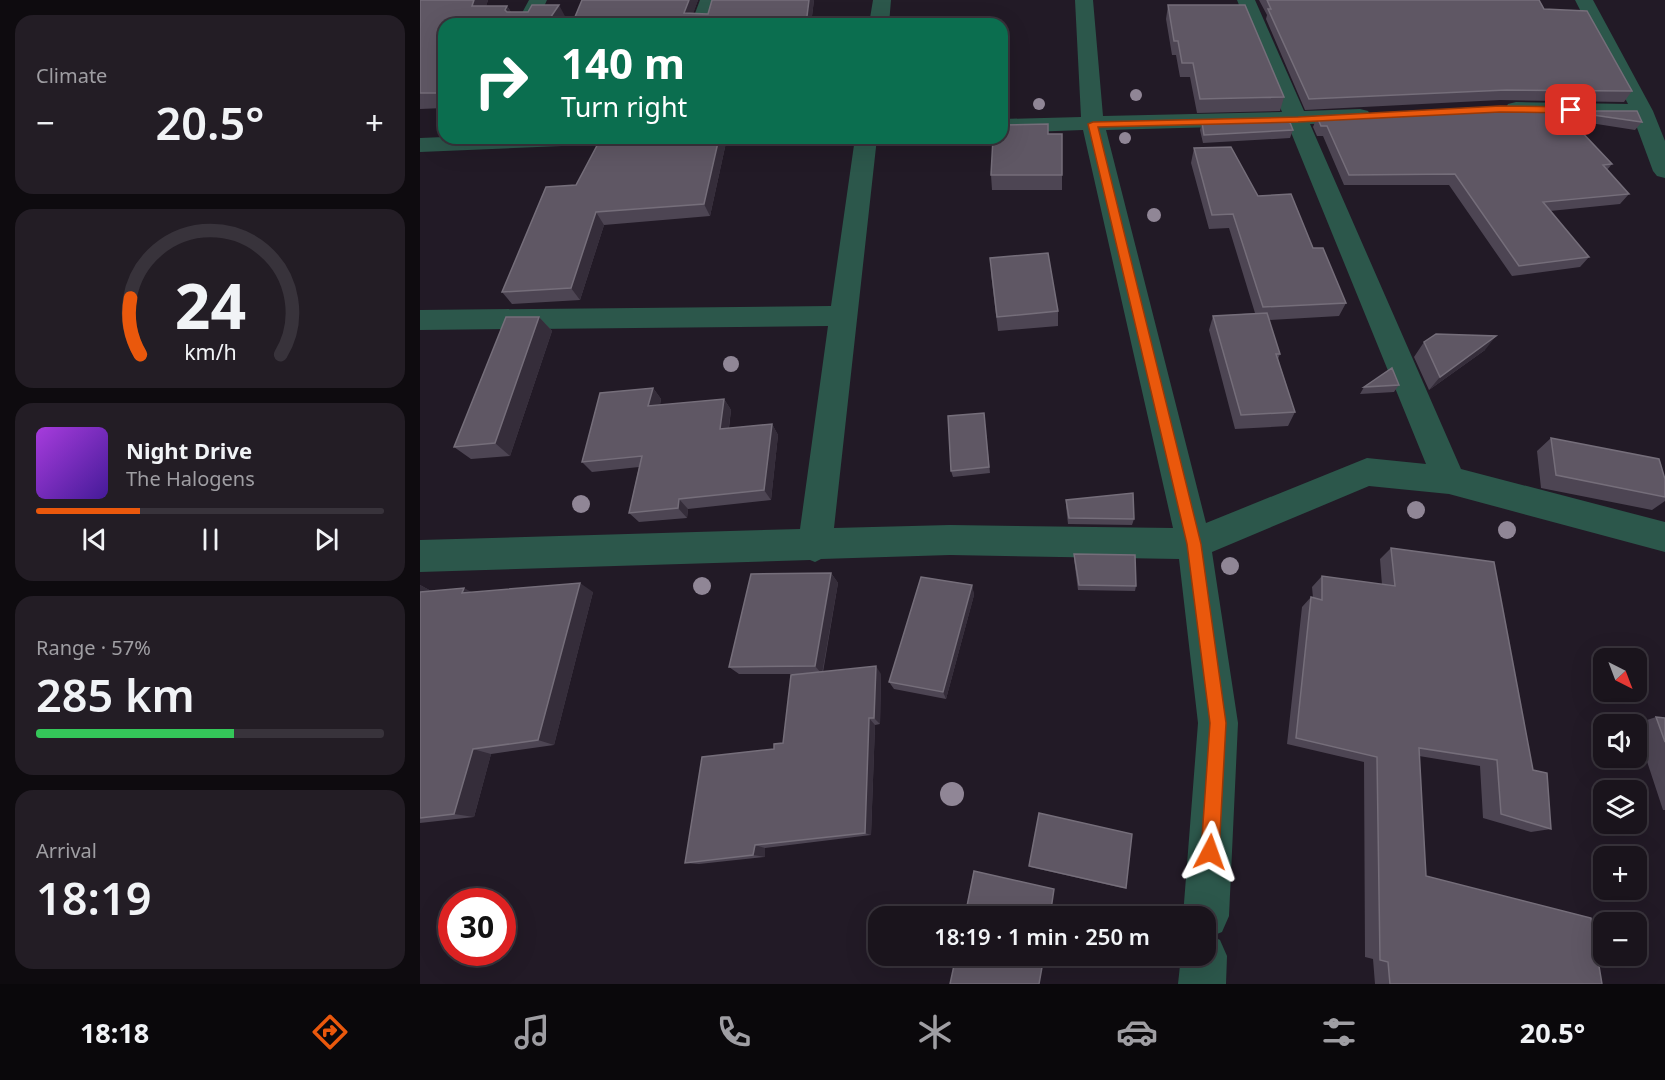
<!DOCTYPE html>
<meta charset="utf-8">
<style>
:root{--surface:#1a141c;--page:#231d25;--text:#f1f3f6;--muted:#9f9ea3;--line:#38333b;--accent:#ea580c}
body{margin:0;font-family:"Noto Sans",sans-serif;background:var(--page);color:var(--text);height:100vh;display:flex;flex-direction:column;font-size:22px;white-space:nowrap}
*{box-sizing:border-box;margin:0}
p{font-size:20px;color:var(--muted)}
.icon{flex:none;width:33px;height:33px;fill:none;stroke:currentColor;stroke-width:2;stroke-linecap:round;stroke-linejoin:round}
.map{position:relative;flex:1;overflow:hidden}
.drawer{display:flex;flex-direction:column;gap:15px;padding:15px;background:#0e0b0f;width:420px}
.drawer>*{flex:none}
.banner{position:absolute;left:18px;top:18px;width:570px;height:126px;border-radius:18px;box-shadow:0 6px 24px #0002,0 0 0 2px var(--line);background:#0b6e4f;color:#fff;overflow:hidden}
.needle{width:39px;rotate:138deg}
.buttons{position:absolute;left:1173px;top:648px;display:grid;gap:12px}
.buttons a{display:grid;place-items:center;width:54px;height:54px;border-radius:12px;background:var(--surface);box-shadow:0 6px 24px #0002,0 0 0 2px var(--line);font-size:30px}
.speed{position:absolute;left:18px;top:888px;display:flex;gap:12px;font-size:30px;font-weight:700;text-align:center}
.speed>*{display:grid;place-content:center;width:78px;height:78px;border-radius:50%;background:var(--surface);box-shadow:0 6px 24px #0002,0 0 0 2px var(--line);line-height:1}
.speed .limit{border:9px solid #d22;background:#fff;color:#111}
.pin{position:absolute;display:grid;place-items:center;width:51px;height:51px;color:#fff;margin:-26px;border-radius:12px;box-shadow:0 3px 9px #0006}
.me{position:absolute;width:66px;margin:-33px;rotate:4deg;stroke-linejoin:round;filter:drop-shadow(0 0 4px #0008)}
.turn{display:flex;align-items:center;gap:21px;height:126px;padding:0 24px;font-size:27px}
.turn .icon{width:78px;height:78px;stroke-width:2.5}
.turn b{display:block;font-size:42px;line-height:51px}
.big{font-size:45px;font-weight:600;line-height:1.1}
.drawer .card{flex:1;display:flex;flex-direction:column;justify-content:center;gap:9px;min-width:0;padding:0 21px;border-radius:18px;background:var(--page)}
.drawer .dial{align-items:center;gap:0}
.dial svg{height:156px;overflow:visible;fill:none;stroke:var(--line);stroke-width:7;stroke-linecap:round;text-anchor:middle}
.dial text{fill:var(--text);stroke:none}
.song{display:flex;align-items:center;gap:18px}
.cover{width:72px;height:72px;border-radius:9px;background:linear-gradient(135deg,hsl(280 70% 55%),hsl(260 70% 35%))}
.played{height:6px;border-radius:3px;background:linear-gradient(90deg,var(--accent) 30%,var(--line) 30%)}
.keys{display:flex;justify-content:space-around;direction:ltr}
.heat{display:flex;justify-content:space-between;align-items:center;font-size:33px;direction:ltr}
.charge{height:9px;border-radius:4px;background:linear-gradient(90deg,#34c759 57%,var(--line) 0)}
.trip{position:absolute;left:448px;top:906px;width:348px;height:60px;border-radius:18px;background:var(--surface);box-shadow:0 6px 24px #0002,0 0 0 2px var(--line);font-weight:600;line-height:60px;text-align:center}
.tabs{display:flex;height:96px;justify-content:space-around;align-items:center;background:#0a080b;color:var(--muted)}
.tabs .icon{width:42px;height:42px}
.tabs .active{color:var(--accent)}
.tabs b{font-size:27px;color:var(--text)}
main{display:flex;flex:1;min-height:0}
.map>svg:first-child{display:block}
.lines{fill:none;stroke-linecap:round;stroke-linejoin:round}
.street{fill:#2c574b;fill-rule:evenodd}
.tree{fill:#908696}
.wall{fill:#4d4553}
.shaded-wall{fill:#352d3a}
.building{fill:#5f5764;stroke:#756e7a;stroke-width:1.5}
.route{fill:#ea580c;stroke:#983908;stroke-width:1.5}
</style>
<main>
<section class="drawer">
<div class="card"><p>Climate</p>
<div class="heat"><a>−</a><b class="big">20.5°</b><a>+</a></div>
</div>
<div class="card dial"><svg viewBox="0 0 100 80">
<path d="M14 69A42 42 0 1 1 86 69"/>
<path d="M14 69A42 42 0 0 1 9 40" stroke="#ea580c"/>
<text x="50" y="56" font-size="32" font-weight="700">24</text>
<text x="50" y="72" font-size="11">km/h</text>
</svg></div>
<div class="card">
<div class="song"><i class="cover"></i><div><b>Night Drive</b><p>The Halogens</p></div></div>
<div class="played"></div>
<div class="keys"><svg class="icon" aria-label="previous" viewBox="0 0 24 24"><path d="M18 5L8 12l10 7zM5 5v14"/></svg><svg class="icon" aria-label="pause" viewBox="0 0 24 24"><path d="M8 5v14M16 5v14"/></svg><svg class="icon" aria-label="next" viewBox="0 0 24 24"><path d="M6 5l10 7-10 7zM19 5v14"/></svg></div>
</div>
<div class="card"><p>Range · 57%</p><b class="big">285 km</b><div class="charge"></div></div>
<div class="card"><p>Arrival</p><b class="big">18:19</b></div>
</section>
<div class="map">
<svg width="1245" height="984" viewBox="0 0 1245 984">
<rect width="100%" height="100%" fill="#221a26"/>
<g class="lines">
<path class="street" d="M109,0h18l-11,24h-20z
M280,0h18l-7,24h-20z
M453,0h18l-2,24h-20z
M655,0h18l10,116 179,-4 -45,-112h18l49,111 56,-2 8,2 3,5 -3,5 -8,2 -50,1 151,345 204,53v30l-216,-58 -80,-8 -157,66 26,171 -9,193 -7,16 -10,4 8,4 7,16 -1,28h-48l3,-28h25v-40h-23l15,-193 -19,-164 -229,-4 -129,4 -6,3 -5,-2 -390,12v-32l380,-11 28,-203 -408,4v-20l411,-4 24,-168h22l-43,390 116,-3 223,3 -90,-398 -81,3v-14l79,-2zM868,125l138,339 -59,-6 -161,65 -100,-393z
M1155,0h18l60,111 12,30v37l-8,-2 -4,-5 -20,-54 -117,-1 -8,-2 -3,-5 3,-5 8,-2 112,2z
M24,137v1h153l-3,5 -8,2 -166,7v-14z"/>
</g>
<g class="tree">
<circle cx="716" cy="95" r="6"/>
<circle cx="619" cy="104" r="6"/>
<circle cx="705" cy="138" r="6"/>
<circle cx="734" cy="215" r="7"/>
<circle cx="311" cy="364" r="8"/>
<circle cx="161" cy="504" r="9"/>
<circle cx="996" cy="510" r="9"/>
<circle cx="1087" cy="530" r="9"/>
<circle cx="810" cy="566" r="9"/>
<circle cx="282" cy="586" r="9"/>
<circle cx="532" cy="794" r="12"/>
</g>
<path class="wall" d="M0,0h68l-2,6h21l4,6 56,8 -3,4h-120v84l-24,1z
M162,0h116l-5,13 15,1 4,-14h102l-3,24h-239z
M839,0h280l5,9 88,82 -8,11 -124,-2 -195,10 -39,-91 1,-4z
M748,5l116,92 -4,14 -83,2 -7,-36h-10l-4,-22h-4l-6,-36z
M1145,111l77,11 -7,8 -64,-10 41,44 -5,6 22,24 -9,10 -70,7 39,46 -9,10 -68,9 -63,-91h-105l-21,-49h-6l-4,-9 4,-10 246,-4z
M782,122l91,8 -3,8 -87,5 -3,-13z
M628,134l14,41v15h-70l-1,-15z
M181,138h126l-17,78 -106,9 -24,75 -68,4 -10,-12 74,-107z
M774,148l64,48 55,52 33,55 -7,13 -70,4 11,34 -2,5 17,53 -7,14 -53,3 -26,-99 4,-14 42,-3 -26,-85 -20,1 -18,-66z
M571,273l67,38v15l-60,5z
M119,317l13,14 -42,125 -39,3 -17,-12z
M1004,342l61,8 -56,40 -15,-33z
M979,385l-5,7 -34,2 4,-7z
M233,388l8,11 -1,6 64,-6 7,11 -2,18 43,-4 6,11 -7,65 -83,9 -1,9 -48,4 -10,-9 10,-46 -47,5 -10,-10z
M564,413l6,60 -37,4 -2,-6z
M1131,438l114,41v22l-13,9 -111,-22 -4,-37z
M646,500l68,19 -2,6 -64,-1 -2,-18z
M971,548l142,222 18,59 -20,3 -48,-14 -3,-52 -61,-10 7,120 176,108h-227l-2,-25 -8,-2 -1,-195 -77,-18 15,-137 9,-10 2,1 -1,-11 10,-11 60,9 -2,-26z
M654,554l62,32 -1,5 -57,-1 -4,-31z
M411,573l7,10 -15,89 58,2 -1,50 -5,1 -4,110 -106,13v9l-66,7 -14,-1 89,-114 9,-6 18,-69h-62l-10,-7z
M0,585l11,6 42,1h120l-39,153 -63,9 -17,63 -54,6z
M552,585l2,10 -28,104 -52,-10 -5,-7z
M1236,717l9,1v92h-2l-27,-82v-4h-1z
M609,866l97,22h-3l-93,-21z"/>
<path class="shaded-wall" d="M54,0h14l-6,20 -10,-14z
M269,0h9l-8,23 -6,-10z
M389,0h5l-3,24h-5z
M139,5l8,15 -3,4h-18z
M87,6l9,14 -11,-10z
M24,82v20l-7,-9z
M299,138h8l-17,78 -6,-12z
M176,212l8,13 -24,75 -9,-12z
M119,317l13,14 -42,125 -15,-13z
M1076,336l-11,14 -56,40 11,-13z
M233,388l8,11 -4,18 -9,-11z
M304,399l7,11 -4,30 -7,-11z
M352,424l6,11 -7,65 -7,-10z
M259,499l9,10 -1,9 -9,-10z
M411,573l7,10 -16,91 -7,-8z
M160,583l13,9 -39,153 -16,-5z
M0,585l17,9 -17,1z
M552,585l2,10 -28,104 -3,-7z
M44,588l17,9 -19,-4z
M456,666l5,8 -1,50 -6,-6z
M449,718l6,7 -4,110 -6,-2z
M53,749l18,5 -17,63 -20,-3z
M335,845l10,3v9l-12,-2z"/>
<path class="building" d="M0,0h54l-2,6h35l-2,4 2,2h21l4,-7h27l-13,19h-102v58l-7,11h-17z
M162,0h107l-5,13 24,1 4,-14h97l-3,24h-52l2,-4 -92,4h-92z
M847,0h272l5,9 43,2 45,80 -126,-1 -197,9 -41,-90h3z
M748,5h77l39,92 -84,2 -7,-36h-11l-4,-22h-4z
M1086,108h53l53,56 -9,1 26,29 -86,8 46,55 -70,9 -64,-92 -106,1 -22,-49h-6l-4,-9z
M1145,111h72l5,11z
M869,120l4,10 -89,5 -2,-13z
M628,124v10h14v41h-71l2,-37h9v-13z
M181,138h118l-15,66 -108,8 -25,76 -69,4 44,-105 30,-2z
M811,147l27,49 33,-2 22,54h10l23,55 -83,4 -30,-93 -21,1 -18,-67z
M628,253l10,58 -61,6 -7,-59z
M847,313l13,41h-4l19,58 -54,3 -28,-99z
M86,317h33l-44,126 -41,4z
M1016,334l60,2 -56,41 -16,-35z
M972,368l7,17 -35,2z
M233,388l-5,18 76,-7 -4,30 52,-5 -8,66 -85,9 -1,9 -49,5 13,-57 -60,6 18,-69z
M564,413l5,54 -38,4 -3,-55z
M1131,438l108,21 6,20v18l-109,-22z
M713,493l1,26 -65,-1 -3,-18z
M971,548l103,14 39,208 14,3 4,56 -50,-15 -4,-54 -78,-12 7,128 165,42 11,66h-212l-2,-22 -8,-2 -3,-203 -81,-19 15,-141 11,3v-24l73,10z
M654,554l61,1 1,31 -57,-1z
M411,573l-16,93 -86,1 22,-93z
M501,577l51,8 -29,107 -54,-10z
M160,583l-42,157 -65,9 -19,65 -34,4v-226l44,-4 -2,5z
M456,666l-2,52h-5l-4,115 -110,12 -2,10 -68,8 17,-106 72,-8v-5l9,-1 8,-68z
M1236,717l9,1v24z
M619,813l93,21 -6,54 -97,-22z
M554,871l80,18 -4,27h-85z
M536,956h88l-5,28h-89z"/>
<path class="route" d="M1080,106l71,1 4,3 -4,3 -71,-1 -202,10 -200,5 103,417 25,179 -7,129 -3,6 -6,3 -6,-3 -3,-6 9,-129 -23,-179 -99,-420 5,-2 205,-5z"/>
</svg>
<div class="buttons">
<a><svg class="needle" viewBox="-14 -14 28 28"><path d="M0-13l5 13h-10z" fill="#e53935"/><path d="M0 13l5-13h-10z" fill="#9f9ea3"/></svg></a>
<a><svg class="icon" aria-label="sound" viewBox="0 0 24 24"><path d="M4 9h4l5-4v14l-5-4H4zM17 9q2 3 0 6"/></svg></a>
<a><svg class="icon" aria-label="layers" viewBox="0 0 24 24"><path d="M12 4l9 5-9 5-9-5zM3 14l9 5 9-5"/></svg></a>
<a>+</a>
<a>−</a>
</div>
<div class="speed"><div class="limit">30</div></div>
<div class="pin" style="left:1151px;top:110px;background:#d93025"><svg class="icon" aria-label="arrive" viewBox="0 0 24 24"><path d="M6 21V4h12l-3 4 3 4H6"/></svg></div>
<svg class="me" style="left:790px;top:852px" viewBox="-20 -20 40 40"><path d="M0-17L14 15 0 8-14 15z" fill="#ea580c" stroke="#fff" stroke-width="4"/></svg>
<div class="trip">18:19 · 1 min · 250 m</div>
<div class="banner">
<div class="turn"><svg class="icon" aria-label="right" viewBox="0 0 24 24"><path d="M7 20v-9h11M14 6l5 5-5 5"/></svg><div><b>140 m</b>Turn right</div></div>
</div>
</div>
</main>
<nav class="tabs">
<b>18:18</b>
<svg class="icon active" aria-label="directions" viewBox="0 0 24 24"><path d="M12 3l9 9-9 9-9-9zM9 14v-3h6M13 9l2 2-2 2"/></svg>
<svg class="icon" aria-label="music" viewBox="0 0 24 24"><path d="M9 18V5l10-2v13"/><circle cx="6" cy="18" r="3"/><circle cx="16" cy="16" r="3"/></svg>
<svg class="icon" aria-label="phone" viewBox="0 0 24 24"><path d="M5 4h4l2 5-3 2q2 4 5 5l2-3 5 2v4C11 20 4 13 5 4z"/></svg>
<svg class="icon" aria-label="climate" viewBox="0 0 24 24"><path d="M12 3v18M4 7l16 10M4 17L20 7"/></svg>
<svg class="icon" aria-label="car" viewBox="0 0 24 24"><path d="M5 17H2v-5l4-1 3-4h7l3 4 3 1v5h-3M9 17h6M6 11h13"/><circle cx="7" cy="17" r="2"/><circle cx="17" cy="17" r="2"/></svg>
<svg class="icon" aria-label="filters" viewBox="0 0 24 24"><path d="M4 7h16M4 17h16"/><circle cx="9" cy="7" r="2"/><circle cx="15" cy="17" r="2"/></svg>
<b>20.5°</b>
</nav>
